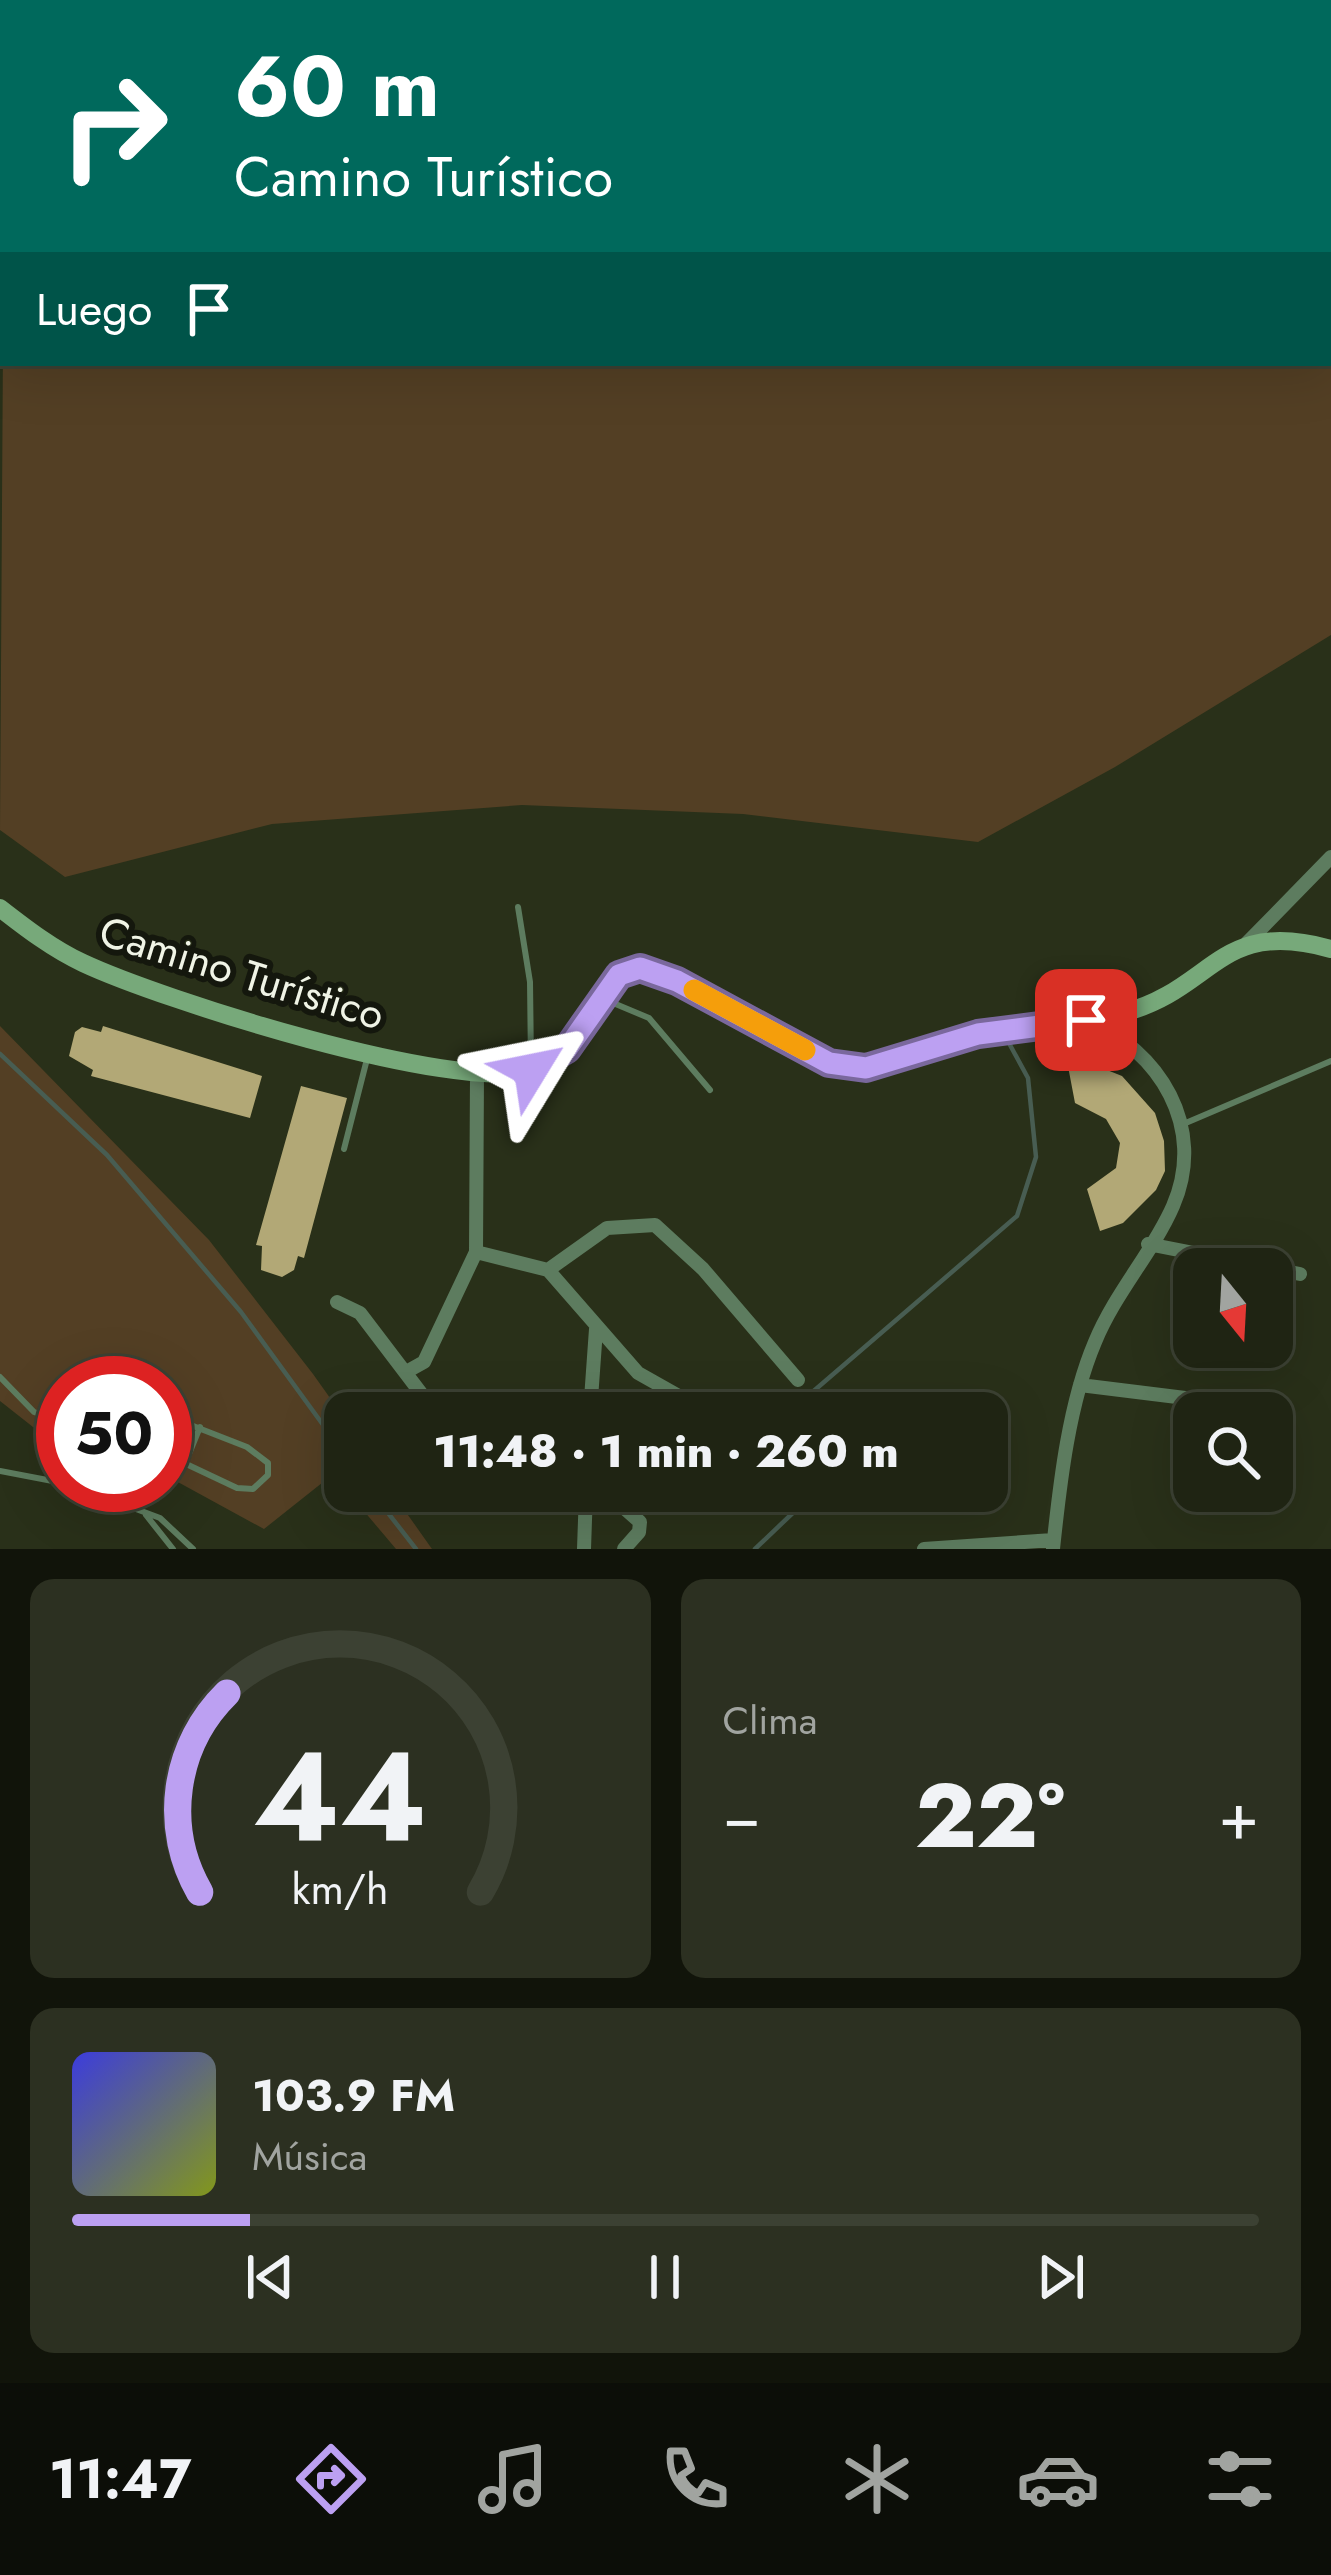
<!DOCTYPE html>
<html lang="es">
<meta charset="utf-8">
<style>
:root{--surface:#1f2413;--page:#2c3021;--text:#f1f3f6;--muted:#a1a4a0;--line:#3c4133;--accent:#bca0f2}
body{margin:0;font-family:Jost,sans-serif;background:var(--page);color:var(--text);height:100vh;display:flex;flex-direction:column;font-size:45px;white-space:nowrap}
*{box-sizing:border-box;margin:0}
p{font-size:39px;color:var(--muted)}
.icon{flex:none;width:66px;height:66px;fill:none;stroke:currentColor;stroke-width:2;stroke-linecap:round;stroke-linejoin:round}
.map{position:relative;height:1549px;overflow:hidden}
.panel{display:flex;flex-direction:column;gap:30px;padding:30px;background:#11140a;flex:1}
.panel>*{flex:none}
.banner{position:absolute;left:0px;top:0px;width:1332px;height:366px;box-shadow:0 12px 48px #0002,0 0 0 3px var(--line);background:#00695c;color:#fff;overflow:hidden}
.needle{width:78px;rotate:162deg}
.controls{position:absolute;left:1173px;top:1248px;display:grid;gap:24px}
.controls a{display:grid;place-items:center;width:120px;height:120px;border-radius:24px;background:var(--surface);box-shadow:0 12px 48px #0002,0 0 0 3px var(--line);font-size:60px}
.speed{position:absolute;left:36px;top:1356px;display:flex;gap:24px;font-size:60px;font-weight:700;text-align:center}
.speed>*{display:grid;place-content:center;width:156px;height:156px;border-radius:50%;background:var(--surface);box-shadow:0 12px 48px #0002,0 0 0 3px var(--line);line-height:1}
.speed .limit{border:18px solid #d22;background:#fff;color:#111}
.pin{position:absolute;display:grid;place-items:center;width:102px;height:102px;color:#fff;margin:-51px;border-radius:24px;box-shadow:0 6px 18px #0006}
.me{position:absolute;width:132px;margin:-66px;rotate:55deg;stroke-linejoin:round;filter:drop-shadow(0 0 9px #0008)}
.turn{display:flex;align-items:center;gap:42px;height:252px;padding:0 36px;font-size:54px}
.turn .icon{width:156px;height:156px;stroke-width:2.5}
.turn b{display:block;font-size:84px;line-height:102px}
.then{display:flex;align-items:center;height:114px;padding:0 36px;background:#0003;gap:24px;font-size:45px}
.big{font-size:90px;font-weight:800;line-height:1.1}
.panel .card{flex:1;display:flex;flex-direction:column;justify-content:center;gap:18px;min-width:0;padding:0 42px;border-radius:24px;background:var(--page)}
.panel .dial{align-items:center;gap:0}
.dial svg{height:312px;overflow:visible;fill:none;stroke:var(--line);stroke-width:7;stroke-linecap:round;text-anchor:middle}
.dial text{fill:var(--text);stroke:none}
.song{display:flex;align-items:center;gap:36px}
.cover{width:144px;height:144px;border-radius:18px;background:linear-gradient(135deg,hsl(240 70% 55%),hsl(70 70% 35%))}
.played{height:12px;border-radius:6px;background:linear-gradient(90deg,var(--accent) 15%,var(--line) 15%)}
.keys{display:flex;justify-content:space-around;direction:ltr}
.heat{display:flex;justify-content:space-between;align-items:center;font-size:66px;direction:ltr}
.panel .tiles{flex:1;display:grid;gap:30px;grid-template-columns:1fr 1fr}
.card:last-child{grid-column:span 2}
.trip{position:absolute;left:324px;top:1392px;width:684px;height:120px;border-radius:24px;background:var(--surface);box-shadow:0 12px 48px #0002,0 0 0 3px var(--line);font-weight:800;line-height:120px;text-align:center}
.tab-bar{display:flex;height:192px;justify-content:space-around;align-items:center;background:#0c0e08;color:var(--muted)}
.tab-bar .icon{width:84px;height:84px}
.tab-bar .selected{color:var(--accent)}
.tab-bar b{font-size:54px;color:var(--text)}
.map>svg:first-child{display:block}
.green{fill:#533f24}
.water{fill:#001c13;stroke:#485d52;stroke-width:3}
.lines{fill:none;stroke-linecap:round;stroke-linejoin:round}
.stream{stroke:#485d52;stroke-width:4.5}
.building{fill:#b2a876}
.lane{stroke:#5d7c5f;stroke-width:6}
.street{stroke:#5d7c5f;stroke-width:14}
.secondary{stroke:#77a97a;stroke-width:18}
.highway{stroke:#9ceba1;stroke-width:24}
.route-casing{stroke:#7a689d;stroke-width:30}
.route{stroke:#bca0f2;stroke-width:21}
.slow{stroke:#f59e0b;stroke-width:21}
.labels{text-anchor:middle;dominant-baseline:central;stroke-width:12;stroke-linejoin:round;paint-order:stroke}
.street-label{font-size:42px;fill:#f0f4e6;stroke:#14170d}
</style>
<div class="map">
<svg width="1331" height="1549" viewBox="0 0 1331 1549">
<rect width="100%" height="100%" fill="#293019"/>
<path class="green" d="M411,0h920v635l-216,132 -137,75 -235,-28 -221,-9 -250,19 -207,53 -65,-47 3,-488v21h1326v-360h-923z
M0,1026l209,214 104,134 32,45v69l-13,-13 -68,54 -99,-54v-92h-102v55l-30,-11 -33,-26z
M347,1491h44l41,58h-36z"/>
<path class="water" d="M0,0h201l-198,3 -3,133z"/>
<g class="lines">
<path class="stream" d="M576,3l3,-3
M0,1054l107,101 134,157 104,143
M804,1413l5,-18 208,-179 19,-59 -8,-79 -18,-33
M371,1491l45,58
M755,1549l43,-41 8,-17"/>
</g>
<path class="building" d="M103,1026l159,50 -12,42 -159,-42 2,-6 -24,-14 6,-24 7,-5 19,5z
M1067,1061l20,1 35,14 33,37 9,28 1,30 -9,19 -33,33 -23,8 -13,-42 29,-21 4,-25 -14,-24 -31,-16z
M301,1086l46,12 -43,160 -6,-2 -4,14 -12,7 -21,-7 1,-24 -6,-1z"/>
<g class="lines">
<path class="lane" d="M518,907l12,75 1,82
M606,1000l43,18 61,72
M1181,1125l150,-64
M344,1149l23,-90
M0,1377l34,35 29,10
M165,1415l82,32 21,16v12l-15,14 -16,-1 -72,-34
M186,1461l14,-34
M0,1471l63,12
M72,1485l88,33 33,31
M146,1515l27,34"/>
<path class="street" d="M1247,943l84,-86
M1148,1244l152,30
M476,1252l72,18 90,103 71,40
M548,1270l59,-42 48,-3 48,44 95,111
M337,1302l23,11 76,100
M406,1372l18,-10 52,-110 1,-177
M1080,1385l186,23
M590,1413l6,-84
M493,1491l2,2
M605,1491l35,31 -1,10 -15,17
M584,1549l2,-58
M924,1549l129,-9
M1053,1549c7,-67 16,-146 42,-207 20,-49 58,-90 78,-136 34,-78 -13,-156 -87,-186"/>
<path class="secondary" d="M0,908c27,21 53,41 83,55 79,37 372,130 449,107 57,-18 69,-116 126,-99 49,24 140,88 187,97 31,6 67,-18 97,-26 59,-17 121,-14 181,-29 92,-24 95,-96 208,-64"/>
<path class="highway" d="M288,3l4,-3
M343,3l4,-3
M0,198l3,-3
M0,230l3,-3
M0,275l3,-3
M0,315l3,-4"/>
</g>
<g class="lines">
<g class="route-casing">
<path id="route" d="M531,1070l36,-21 52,-74 21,-7 37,13 152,82 37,5 112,-34 108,-14"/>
</g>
<use href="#route" class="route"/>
<path class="slow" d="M694,990l111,60"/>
</g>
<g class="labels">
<g class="street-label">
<text transform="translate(242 973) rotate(17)">Camino Turístico</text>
</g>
</g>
</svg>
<div class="controls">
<a><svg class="needle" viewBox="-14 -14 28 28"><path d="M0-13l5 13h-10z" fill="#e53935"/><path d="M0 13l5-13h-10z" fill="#a1a4a0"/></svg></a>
<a><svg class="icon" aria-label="search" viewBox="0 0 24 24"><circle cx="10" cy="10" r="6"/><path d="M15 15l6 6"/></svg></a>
</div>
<div class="speed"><div class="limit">50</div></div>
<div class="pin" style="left:1086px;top:1020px;background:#d93025"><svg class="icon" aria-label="arrive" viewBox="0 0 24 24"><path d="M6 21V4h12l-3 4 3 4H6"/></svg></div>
<svg class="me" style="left:531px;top:1070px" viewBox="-20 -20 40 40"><path d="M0-17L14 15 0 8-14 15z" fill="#bca0f2" stroke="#fff" stroke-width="4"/></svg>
<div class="trip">11:48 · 1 min · 260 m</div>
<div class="banner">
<div class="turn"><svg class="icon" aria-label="right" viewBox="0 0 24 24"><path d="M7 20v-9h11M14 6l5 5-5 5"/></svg><div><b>60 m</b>Camino Turístico</div></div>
<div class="then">Luego<svg class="icon" aria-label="arrive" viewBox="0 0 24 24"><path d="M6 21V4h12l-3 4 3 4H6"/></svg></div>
</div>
</div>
<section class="panel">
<div class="tiles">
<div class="card dial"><svg viewBox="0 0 100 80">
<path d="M14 69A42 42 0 1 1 86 69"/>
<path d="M14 69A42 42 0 0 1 21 18" stroke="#bca0f2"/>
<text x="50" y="56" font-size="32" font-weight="700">44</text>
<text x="50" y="72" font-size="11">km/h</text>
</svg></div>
<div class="card"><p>Clima</p>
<div class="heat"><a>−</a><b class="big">22°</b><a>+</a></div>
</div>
<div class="card">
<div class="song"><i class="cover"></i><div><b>103.9 FM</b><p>Música</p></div></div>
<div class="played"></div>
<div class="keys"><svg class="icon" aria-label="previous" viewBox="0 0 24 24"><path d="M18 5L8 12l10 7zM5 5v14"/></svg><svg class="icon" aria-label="pause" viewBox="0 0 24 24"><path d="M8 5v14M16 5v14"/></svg><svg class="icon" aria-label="next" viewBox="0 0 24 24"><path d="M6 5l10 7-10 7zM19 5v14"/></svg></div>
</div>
</div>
</section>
<nav class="tab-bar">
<b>11:47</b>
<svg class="icon selected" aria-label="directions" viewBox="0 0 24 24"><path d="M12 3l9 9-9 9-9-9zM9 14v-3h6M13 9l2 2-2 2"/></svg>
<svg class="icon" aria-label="music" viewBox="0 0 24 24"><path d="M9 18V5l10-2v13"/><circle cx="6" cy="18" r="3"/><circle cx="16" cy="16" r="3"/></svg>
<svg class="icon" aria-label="phone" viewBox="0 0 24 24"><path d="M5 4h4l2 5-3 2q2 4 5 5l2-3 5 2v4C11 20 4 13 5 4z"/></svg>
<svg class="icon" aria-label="climate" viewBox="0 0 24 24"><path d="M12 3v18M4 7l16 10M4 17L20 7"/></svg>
<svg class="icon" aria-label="car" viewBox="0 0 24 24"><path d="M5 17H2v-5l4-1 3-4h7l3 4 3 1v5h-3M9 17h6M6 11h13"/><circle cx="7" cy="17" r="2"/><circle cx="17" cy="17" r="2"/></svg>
<svg class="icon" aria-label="filters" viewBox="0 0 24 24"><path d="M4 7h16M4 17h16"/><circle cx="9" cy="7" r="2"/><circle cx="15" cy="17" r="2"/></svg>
</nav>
